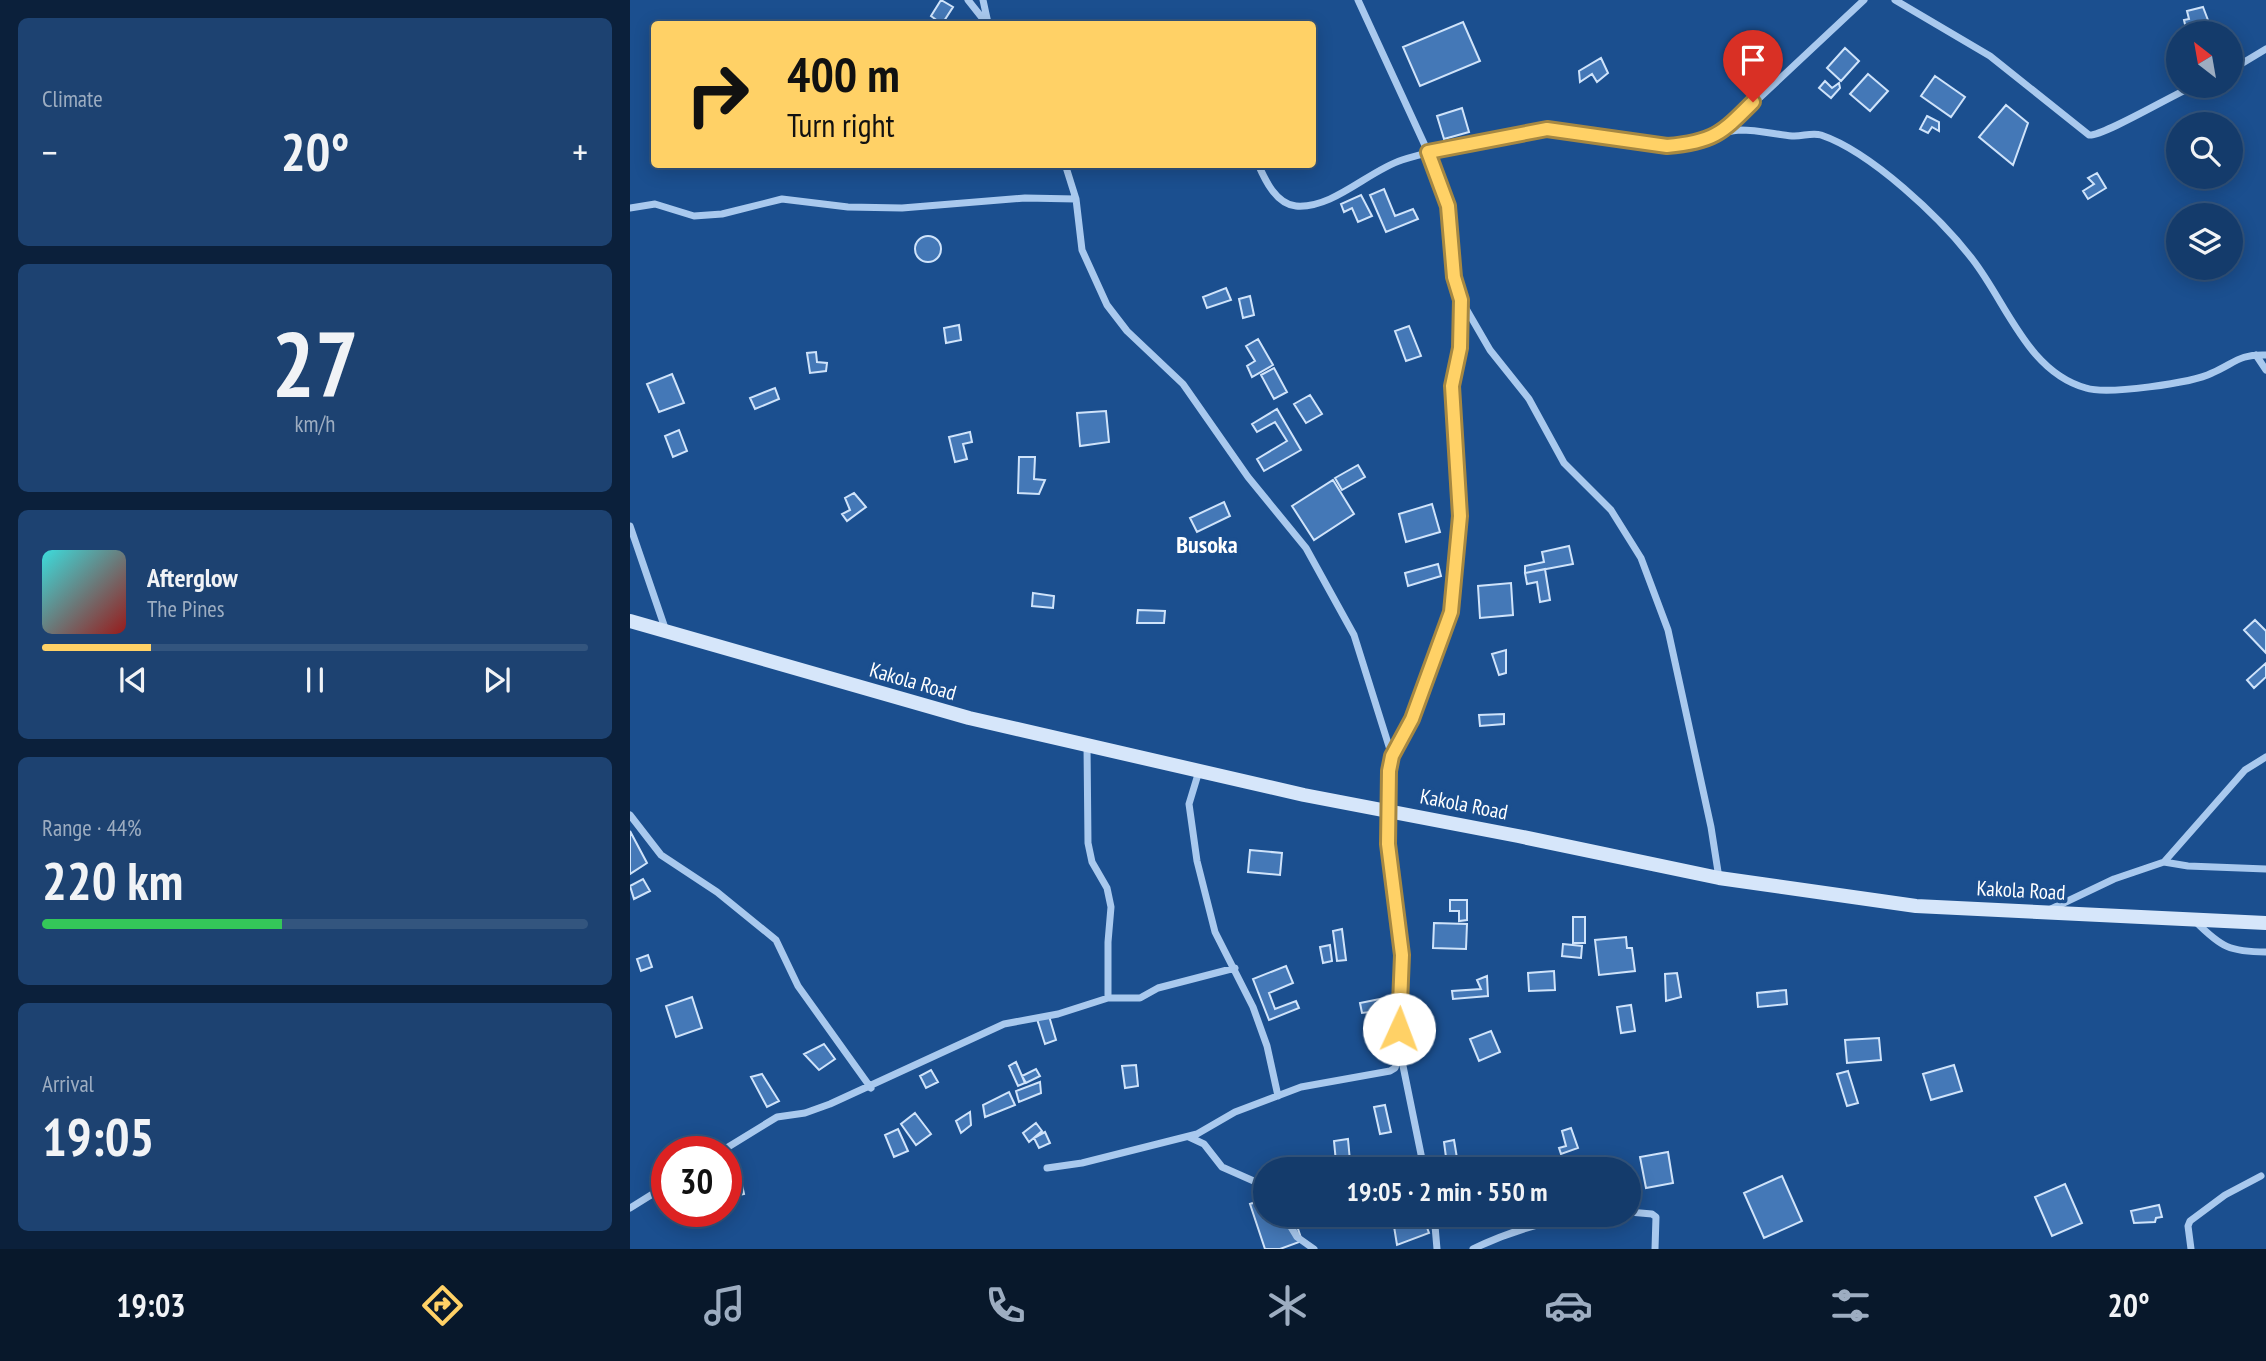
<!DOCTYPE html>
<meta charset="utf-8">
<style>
:root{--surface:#143b6b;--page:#1d4271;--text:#f1f3f6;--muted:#9dadc1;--line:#33557e;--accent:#ffd166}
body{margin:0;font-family:"PT Sans Narrow",sans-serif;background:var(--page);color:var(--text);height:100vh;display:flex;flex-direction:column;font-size:26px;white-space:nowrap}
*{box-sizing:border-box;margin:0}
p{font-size:23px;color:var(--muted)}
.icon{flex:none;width:38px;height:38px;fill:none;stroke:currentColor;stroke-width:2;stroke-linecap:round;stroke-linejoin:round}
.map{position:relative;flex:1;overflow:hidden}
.sheet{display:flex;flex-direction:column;gap:18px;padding:18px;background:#0b203b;width:630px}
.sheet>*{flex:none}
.hud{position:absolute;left:21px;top:21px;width:665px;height:147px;border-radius:7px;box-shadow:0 4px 18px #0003,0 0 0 2px var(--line);background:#ffd166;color:#111;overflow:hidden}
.needle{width:46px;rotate:329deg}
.buttons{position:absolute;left:1536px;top:21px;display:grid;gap:14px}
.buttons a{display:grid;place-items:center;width:77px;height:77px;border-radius:50%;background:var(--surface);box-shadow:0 4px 18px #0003,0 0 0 2px var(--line);font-size:35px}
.speed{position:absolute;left:21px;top:1136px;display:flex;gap:14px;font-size:35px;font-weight:700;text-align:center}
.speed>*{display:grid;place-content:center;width:91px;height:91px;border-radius:50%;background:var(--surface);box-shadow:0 4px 18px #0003,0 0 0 2px var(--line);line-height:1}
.speed .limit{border:10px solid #d22;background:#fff;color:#111}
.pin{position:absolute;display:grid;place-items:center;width:60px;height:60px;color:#fff;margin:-72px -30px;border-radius:50% 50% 50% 0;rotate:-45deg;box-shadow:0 0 7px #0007}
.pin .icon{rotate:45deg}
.me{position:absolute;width:77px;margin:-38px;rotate:2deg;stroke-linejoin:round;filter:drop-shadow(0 0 5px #0008)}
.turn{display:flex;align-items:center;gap:24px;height:147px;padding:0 21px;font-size:32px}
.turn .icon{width:91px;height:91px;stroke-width:2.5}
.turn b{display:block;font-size:49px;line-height:60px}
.big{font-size:52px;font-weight:700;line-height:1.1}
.sheet .tile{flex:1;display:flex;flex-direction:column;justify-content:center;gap:10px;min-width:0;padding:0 24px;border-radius:10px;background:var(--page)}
.sheet .dial{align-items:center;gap:0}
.dial b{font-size:91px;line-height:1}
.song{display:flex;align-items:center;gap:21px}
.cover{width:84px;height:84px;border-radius:10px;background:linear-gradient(135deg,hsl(180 70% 55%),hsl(0 70% 35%))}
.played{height:7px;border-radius:4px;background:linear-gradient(90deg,var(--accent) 20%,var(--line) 20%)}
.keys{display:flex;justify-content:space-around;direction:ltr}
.heat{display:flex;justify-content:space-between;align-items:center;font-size:38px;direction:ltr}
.charge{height:10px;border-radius:5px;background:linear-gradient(90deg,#34c759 44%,var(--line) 0)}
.trip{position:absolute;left:623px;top:1157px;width:388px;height:70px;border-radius:35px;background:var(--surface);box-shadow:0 4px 18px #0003,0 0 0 2px var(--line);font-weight:700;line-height:70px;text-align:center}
.tabs{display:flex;height:112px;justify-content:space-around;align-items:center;background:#08182b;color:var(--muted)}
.tabs .icon{width:49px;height:49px}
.tabs .on{color:var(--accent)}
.tabs b{font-size:32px;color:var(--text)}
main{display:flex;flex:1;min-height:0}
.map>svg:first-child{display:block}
.building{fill:#4478b7;stroke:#cfe3fa;stroke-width:2}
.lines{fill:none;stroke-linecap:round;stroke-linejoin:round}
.street{stroke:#a9c9ee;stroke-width:7}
.secondary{stroke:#d6e6fa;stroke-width:14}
.route-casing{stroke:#a68842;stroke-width:18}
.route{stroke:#ffd166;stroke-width:12}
.labels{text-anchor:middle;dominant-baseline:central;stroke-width:7;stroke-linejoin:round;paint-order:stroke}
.street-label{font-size:21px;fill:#fff;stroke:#1b4f8f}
.quarter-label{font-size:24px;font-weight:bold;fill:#fff;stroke:#1b4f8f}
</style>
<main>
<section class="sheet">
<div class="tile"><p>Climate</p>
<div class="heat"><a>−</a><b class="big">20°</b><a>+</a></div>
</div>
<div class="tile dial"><b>27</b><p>km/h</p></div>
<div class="tile">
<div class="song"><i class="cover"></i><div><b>Afterglow</b><p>The Pines</p></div></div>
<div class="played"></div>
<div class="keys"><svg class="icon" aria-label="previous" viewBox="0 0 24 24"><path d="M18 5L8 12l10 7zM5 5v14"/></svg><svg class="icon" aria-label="pause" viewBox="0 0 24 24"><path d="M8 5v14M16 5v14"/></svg><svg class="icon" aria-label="next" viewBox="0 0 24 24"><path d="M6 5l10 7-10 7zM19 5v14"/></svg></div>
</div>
<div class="tile"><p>Range · 44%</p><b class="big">220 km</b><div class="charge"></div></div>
<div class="tile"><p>Arrival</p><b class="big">19:05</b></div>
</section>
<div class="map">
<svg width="1636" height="1249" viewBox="0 0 1636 1249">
<rect width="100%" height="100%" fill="#1b4f8f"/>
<path class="building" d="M311,0l12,7 -11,17 -11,-8z
M1573,7l8,21 -24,5 -3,-13 5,-1 -2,-8z
M833,22l17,39 -60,25 -17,-39z
M1215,48l14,13 -18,20 -14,-13z
M971,58l7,15 -11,9 -5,-8 -12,8 -1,-11z
M1238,74l20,17 -18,20 -20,-17z
M1305,76l30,21 -14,20 -30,-21z
M1195,81l7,7 7,-5 1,5 -9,10 -12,-10z
M1376,105l22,18 -15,42 -34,-28z
M832,108l7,24 -25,7 -7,-23z
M1297,116l12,6v9l-7,-4 -4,6 -8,-4z
M1467,173l9,15 -18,11 -5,-8 11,-7 -6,-6z
M754,189l11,27 18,-7 5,10 -32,13 -16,-37z
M731,195l11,21 -14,6 -6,-14 -8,4 -3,-8z
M285 249a13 13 0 1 1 26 0a13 13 0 1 1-26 0Z
M596,288l5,12 -24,8 -4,-11z
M620,296l4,19 -11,3 -4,-19z
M329,325l2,15 -15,3 -2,-15z
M779,326l12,30 -15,5 -11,-30z
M628,339l15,26 -21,12 -5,-11 8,-5 -9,-15z
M186,352l1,10 10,1 -1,8 -16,2 -3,-20z
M644,368l13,24 -13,7 -13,-24z
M42,374l12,29 -25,9 -12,-28z
M145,388l4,11 -24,10 -5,-11z
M680,395l12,19 -16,9 -12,-19z
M647,409l24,41 -37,21 -7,-12 30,-18 -12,-19 -18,10 -5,-8z
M476,411l3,31 -29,4 -3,-33z
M49,430l8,21 -14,6 -8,-21z
M340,432l2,10 -9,2 4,15 -12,3 -6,-25z
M389,457h16l-1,22 11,1 -6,14 -21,-1z
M728,465l7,12 -23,13 -7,-12z
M703,480l21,34 -40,26 -22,-34z
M224,493l12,14 -19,14 -5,-7 8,-4 -5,-12z
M594,502l6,14 -33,16 -7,-14z
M802,504l8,28 -34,10 -7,-28z
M939,546l4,18 -48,9v-7l19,-4 -2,-10z
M808,564l3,12 -33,10 -3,-13z
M915,569l5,31 -10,2 -3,-20 -10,2 -2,-11z
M881,583l2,32 -33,3 -2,-32z
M403,593l21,3 -1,12 -21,-2z
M508,610l27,1 -1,12h-27z
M1625,620l11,11v22l-22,-23z
M876,650v23l-7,2 -7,-21z
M1636,663v14l-12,11 -7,-8z
M874,714v10l-24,2 -1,-11z
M0,831l17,32 -17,11z
M620,850l32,3 -2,22 -32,-3z
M13,879l7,12 -16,8 -4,-13z
M820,900h17v20l-8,1v-10h-9z
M943,917h12v26h-12z
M804,923l33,1 -1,25 -33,-1z
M712,929l4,31 -9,1 -4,-30z
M996,937l1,11h5l3,23 -36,4 -4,-35z
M933,944l19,2 -1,12 -19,-2z
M700,945l2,16 -9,2 -3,-16z
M18,955l4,12 -11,4 -4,-12z
M656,966l7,17 -24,10 6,16 21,-8 3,7 -30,12 -16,-41z
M924,971l1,19 -26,1 -1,-18z
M1047,973l4,24 -15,4 -1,-27z
M857,976l1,20 -35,3 -1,-8 29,-2 -4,-9z
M1156,990l1,14 -29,3 -1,-14z
M62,997l10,31 -26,9 -10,-31z
M755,998l4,22 -10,2 -1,-11 -16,2 -2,-10z
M1001,1005l4,26 -14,2 -4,-26z
M419,1016l7,24 -11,4 -8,-25z
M861,1031l9,21 -21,9 -9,-22z
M1249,1038l2,22 -34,3 -2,-23z
M194,1044l11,15 -16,11 -15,-16z
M386,1062l9,21 -7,3 -9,-20z
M506,1065l2,21 -13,2 -3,-22z
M1324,1065l8,26 -31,9 -8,-26z
M406,1069l4,7 -14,7 -4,-7z
M301,1070l7,12 -12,6 -6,-12z
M1218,1071l10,32 -11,3 -10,-32z
M132,1074l17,27 -12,6 -16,-30z
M410,1082l1,11 -22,9 -3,-11z
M379,1092l6,13 -30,12 -2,-12z
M755,1105l6,27 -11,2 -6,-27z
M340,1112l1,13 -10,8 -5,-12z
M285,1113l16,21 -15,11 -15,-21z
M406,1123l6,8 -13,11 -6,-9z
M941,1128l7,20 -17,6 -2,-6 7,-2 -4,-15z
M268,1129l10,22 -14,6 -9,-22z
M415,1132l5,11 -11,5 -5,-10z
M718,1139l2,22 -14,1 -2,-21z
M824,1140l4,24 -11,1 -3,-23z
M1038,1152l5,31 -27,5 -6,-31z
M110,1175l4,19 -18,4v-19z
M1152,1176l20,45 -38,17 -20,-45z
M1435,1184l17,39 -30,13 -17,-39z
M635,1199v15h28l9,27 -22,8h-15l-15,-45z
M1529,1205l3,12 -6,1 -1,4 -21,1 -3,-12z
M762,1214h30l7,19 -32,12z"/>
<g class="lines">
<path class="street" d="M338,0l19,24
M353,0l5,23
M728,0l70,152 20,54 6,71 7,23 -1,48 -8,38 8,130 -9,96 -39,106 -20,38
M1265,0l95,56 99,79c13,2 85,-41 105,-49
M1601,70l35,-21
M1092,133l142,-133
M435,164l11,35 6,51 25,55 20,26 56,53 65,93 58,71 48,87 38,121 -4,88 14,111 -3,74 3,32 22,108
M628,164c7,16 18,40 38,42 37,3 72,-35 106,-46 32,-10 64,-16 97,-23 17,-3 34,-9 51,-8 39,1 77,14 116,17 26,1 49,-15 74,-16 18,0 34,4 52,6 10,1 19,-4 29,-1 50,17 120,83 152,125 34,44 55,112 113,128 21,7 106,-5 126,-15 23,-10 27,-19 54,-18
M0,208l25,-4 39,12 28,-2 60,-15 66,8 54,1 123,-10 51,1
M831,300l29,50 39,49 35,64 47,47 30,48 27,72 43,197 8,51
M1626,355l10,15
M0,526l36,105
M457,745l1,98 4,19 15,26 4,19 -3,35v56
M569,771l-10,33 8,57 18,71 38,75 14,39 11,50
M0,815l31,40 56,37 59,48 22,46 73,102
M1534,862l81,-92 21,-13
M1421,909l63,-30 50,-17 24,4 78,3
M1566,922c25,25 34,30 70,30
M559,1137l15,7 18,23 43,19
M90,1152l57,-35 28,-4 25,-9 174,-80 54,-10 50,-16h32l18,-10 77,-20
M417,1168l35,-5 115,-29 38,-22 66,-25 89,-16 5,-3 5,-15
M0,1208l37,-23
M999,1212l23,2 4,3 -1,32
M653,1214l14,23 17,12
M804,1214l3,35
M843,1249c39,-19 80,-30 122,-35
M1561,1249l-3,-23 2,-5 35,-26 36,-19"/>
<path class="secondary" d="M0,621l339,97 335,77 214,41 201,42 197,28 350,17"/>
</g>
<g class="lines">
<g class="route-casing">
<path id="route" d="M769,1029l3,-74 -14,-111 1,-73 3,-15 20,-37 39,-107 9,-96 -8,-130 8,-38 1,-48 -7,-23 -6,-71 -20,-54 119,-23 120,17c47,-4 55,-13 86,-44"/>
</g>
<use href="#route" class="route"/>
</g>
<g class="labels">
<g class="street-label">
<text transform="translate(283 681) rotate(16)">Kakola Road</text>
<text transform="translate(834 804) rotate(11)">Kakola Road</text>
<text transform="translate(1391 890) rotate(3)">Kakola Road</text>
</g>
<g class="quarter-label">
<text x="577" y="544">Busoka</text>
</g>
</g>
</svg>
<div class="buttons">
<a><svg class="needle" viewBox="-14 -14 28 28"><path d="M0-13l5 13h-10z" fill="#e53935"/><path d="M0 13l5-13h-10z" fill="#9dadc1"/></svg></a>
<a><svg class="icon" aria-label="search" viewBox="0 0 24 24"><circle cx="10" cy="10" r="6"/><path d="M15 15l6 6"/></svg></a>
<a><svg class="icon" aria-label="layers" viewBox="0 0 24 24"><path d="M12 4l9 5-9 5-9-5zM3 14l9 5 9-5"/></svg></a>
</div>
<div class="speed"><div class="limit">30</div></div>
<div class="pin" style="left:1123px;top:102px;background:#d93025"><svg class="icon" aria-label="arrive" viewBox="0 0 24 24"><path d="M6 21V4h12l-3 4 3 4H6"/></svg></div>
<svg class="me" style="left:769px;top:1029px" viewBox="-20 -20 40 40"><circle r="19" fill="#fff"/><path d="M0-13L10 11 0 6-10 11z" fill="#ffd166"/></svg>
<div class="trip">19:05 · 2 min · 550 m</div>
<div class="hud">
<div class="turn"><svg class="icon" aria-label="right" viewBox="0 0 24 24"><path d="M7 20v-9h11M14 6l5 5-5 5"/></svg><div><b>400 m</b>Turn right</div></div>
</div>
</div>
</main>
<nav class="tabs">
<b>19:03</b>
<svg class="icon on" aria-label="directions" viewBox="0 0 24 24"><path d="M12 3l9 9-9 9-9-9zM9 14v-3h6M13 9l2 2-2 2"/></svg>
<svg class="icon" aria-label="music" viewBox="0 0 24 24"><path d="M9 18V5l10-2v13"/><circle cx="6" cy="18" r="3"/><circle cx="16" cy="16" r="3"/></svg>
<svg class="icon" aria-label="phone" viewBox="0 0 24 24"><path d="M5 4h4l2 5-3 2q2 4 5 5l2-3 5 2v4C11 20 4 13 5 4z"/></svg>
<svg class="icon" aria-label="climate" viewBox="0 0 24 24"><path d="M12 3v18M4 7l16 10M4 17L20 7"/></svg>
<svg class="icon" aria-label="car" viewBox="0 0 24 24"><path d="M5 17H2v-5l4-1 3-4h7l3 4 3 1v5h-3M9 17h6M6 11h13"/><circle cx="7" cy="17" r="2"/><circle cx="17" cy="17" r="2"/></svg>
<svg class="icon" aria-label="filters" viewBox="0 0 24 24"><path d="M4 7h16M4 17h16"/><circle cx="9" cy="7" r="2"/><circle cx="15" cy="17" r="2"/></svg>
<b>20°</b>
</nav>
